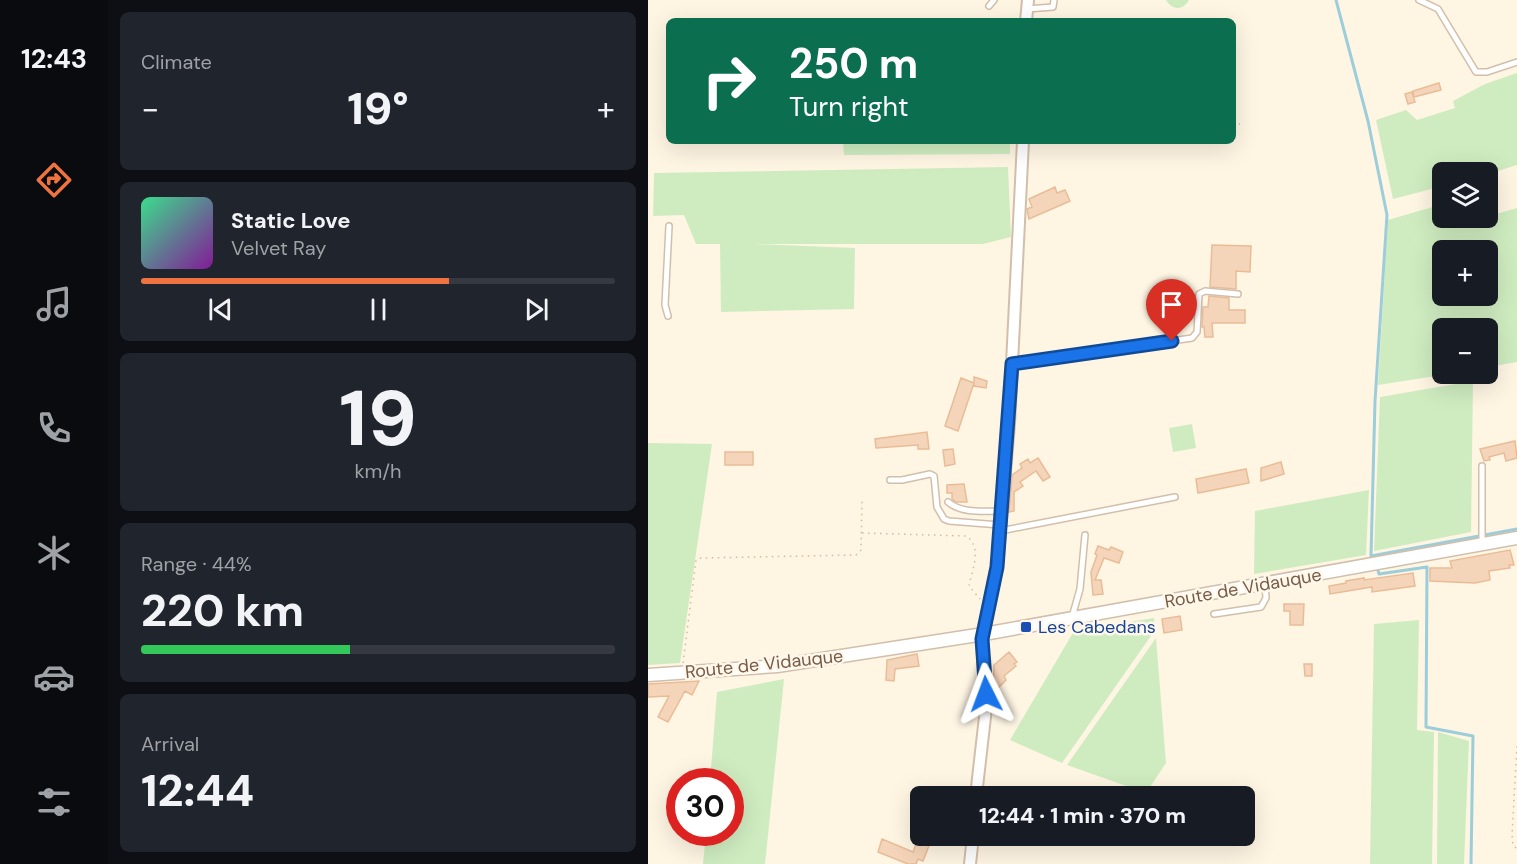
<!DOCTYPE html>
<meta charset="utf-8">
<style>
:root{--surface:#171b24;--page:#20242c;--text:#f1f3f6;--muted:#9ea1a6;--line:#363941;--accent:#ef7340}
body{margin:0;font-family:"DM Sans",sans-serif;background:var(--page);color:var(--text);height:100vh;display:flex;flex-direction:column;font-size:22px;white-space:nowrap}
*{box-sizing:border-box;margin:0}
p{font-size:20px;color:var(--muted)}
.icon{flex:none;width:33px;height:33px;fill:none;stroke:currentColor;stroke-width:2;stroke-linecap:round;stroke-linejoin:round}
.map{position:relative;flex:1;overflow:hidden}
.drawer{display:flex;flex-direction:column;gap:12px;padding:12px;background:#0d0f14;width:540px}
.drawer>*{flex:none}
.banner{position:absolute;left:18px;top:18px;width:570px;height:126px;border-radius:9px;box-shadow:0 6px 24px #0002;background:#0b6e4f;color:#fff;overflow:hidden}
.fabs{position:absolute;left:784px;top:162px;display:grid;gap:12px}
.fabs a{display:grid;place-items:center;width:66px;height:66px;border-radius:9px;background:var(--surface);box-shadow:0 6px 24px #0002;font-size:30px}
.speed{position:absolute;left:18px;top:768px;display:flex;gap:12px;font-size:30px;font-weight:700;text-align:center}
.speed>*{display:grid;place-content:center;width:78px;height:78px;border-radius:50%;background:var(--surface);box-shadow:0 6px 24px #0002;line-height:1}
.speed .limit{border:9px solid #d22;background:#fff;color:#111}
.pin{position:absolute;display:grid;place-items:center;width:51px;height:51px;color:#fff;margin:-62px -26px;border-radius:50% 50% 50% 0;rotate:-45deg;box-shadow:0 0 6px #0007}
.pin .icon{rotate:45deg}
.me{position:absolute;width:66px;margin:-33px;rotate:357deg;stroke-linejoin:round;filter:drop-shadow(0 0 4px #0008)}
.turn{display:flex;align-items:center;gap:21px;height:126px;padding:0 24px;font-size:27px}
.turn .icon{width:78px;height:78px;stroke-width:2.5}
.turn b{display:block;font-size:42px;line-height:51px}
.big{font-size:45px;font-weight:800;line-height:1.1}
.drawer .tile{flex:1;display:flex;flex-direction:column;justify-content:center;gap:9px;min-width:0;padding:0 21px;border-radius:9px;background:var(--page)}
.drawer .dial{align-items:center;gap:0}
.dial b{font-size:78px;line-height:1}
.song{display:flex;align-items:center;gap:18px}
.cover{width:72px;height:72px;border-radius:9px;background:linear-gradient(135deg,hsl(150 70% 55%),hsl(290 70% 35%))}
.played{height:6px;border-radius:3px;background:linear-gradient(90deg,var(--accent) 65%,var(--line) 65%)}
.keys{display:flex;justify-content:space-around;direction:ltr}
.heat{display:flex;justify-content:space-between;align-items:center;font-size:33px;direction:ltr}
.charge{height:9px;border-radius:4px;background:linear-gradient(90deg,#34c759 44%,var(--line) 0)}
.trip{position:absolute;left:262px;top:786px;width:345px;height:60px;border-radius:9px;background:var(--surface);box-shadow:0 6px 24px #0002;font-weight:800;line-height:60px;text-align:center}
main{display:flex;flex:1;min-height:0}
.tabs{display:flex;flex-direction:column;width:108px;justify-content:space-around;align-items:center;background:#090b0e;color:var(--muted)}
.tabs .icon{width:42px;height:42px}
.tabs .selected{color:var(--accent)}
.tabs b{font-size:27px;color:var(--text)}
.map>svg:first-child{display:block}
.green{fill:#cfecc0;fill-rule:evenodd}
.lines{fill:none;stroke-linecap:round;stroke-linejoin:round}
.stream{stroke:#9ccddb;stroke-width:3}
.building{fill:#f5d5b9;stroke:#e9bc98;stroke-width:1.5}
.service-casing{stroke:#d2bfab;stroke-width:8}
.minor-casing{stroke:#d2bfab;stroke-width:14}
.tertiary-casing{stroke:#d2bfab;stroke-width:15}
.path{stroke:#dab89c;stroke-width:1.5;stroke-dasharray:1.5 4.5;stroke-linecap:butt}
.service{stroke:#fff;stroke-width:5}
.minor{stroke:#fff;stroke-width:10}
.tertiary{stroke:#fff;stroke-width:12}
.route-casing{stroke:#114b97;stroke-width:15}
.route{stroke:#1a73e8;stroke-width:10}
.transit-dot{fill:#1a4fb4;stroke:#fff8ea;stroke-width:2}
.labels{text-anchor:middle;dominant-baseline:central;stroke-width:5;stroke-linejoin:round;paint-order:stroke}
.street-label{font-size:18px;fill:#775b47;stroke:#fff8ea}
.transit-label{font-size:18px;fill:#164399;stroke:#fff8ea;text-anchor:start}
</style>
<main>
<nav class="tabs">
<b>12:43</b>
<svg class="icon selected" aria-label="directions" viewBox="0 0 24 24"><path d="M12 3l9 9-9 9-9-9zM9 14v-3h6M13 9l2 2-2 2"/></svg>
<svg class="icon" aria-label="music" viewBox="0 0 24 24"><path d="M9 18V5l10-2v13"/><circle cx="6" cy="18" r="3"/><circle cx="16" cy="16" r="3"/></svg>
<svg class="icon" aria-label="phone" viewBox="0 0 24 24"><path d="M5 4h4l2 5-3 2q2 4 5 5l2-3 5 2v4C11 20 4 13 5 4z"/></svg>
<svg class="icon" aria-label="climate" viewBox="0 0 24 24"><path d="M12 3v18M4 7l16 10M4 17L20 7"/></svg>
<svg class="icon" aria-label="car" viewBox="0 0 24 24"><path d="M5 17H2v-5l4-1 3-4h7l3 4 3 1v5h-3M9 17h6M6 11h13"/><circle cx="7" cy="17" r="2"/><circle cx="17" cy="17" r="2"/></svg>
<svg class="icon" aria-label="filters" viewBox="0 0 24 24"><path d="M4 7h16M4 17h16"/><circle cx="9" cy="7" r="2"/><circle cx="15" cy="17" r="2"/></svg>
</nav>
<section class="drawer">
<div class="tile"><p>Climate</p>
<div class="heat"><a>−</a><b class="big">19°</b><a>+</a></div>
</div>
<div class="tile">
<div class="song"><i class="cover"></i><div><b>Static Love</b><p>Velvet Ray</p></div></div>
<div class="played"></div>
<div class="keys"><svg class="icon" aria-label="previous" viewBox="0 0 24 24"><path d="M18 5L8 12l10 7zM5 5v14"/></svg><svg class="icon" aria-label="pause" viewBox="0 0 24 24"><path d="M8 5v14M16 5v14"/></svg><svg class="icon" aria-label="next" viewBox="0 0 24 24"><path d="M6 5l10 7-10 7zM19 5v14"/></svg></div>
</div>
<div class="tile dial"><b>19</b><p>km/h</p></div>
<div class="tile"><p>Range · 44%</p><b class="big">220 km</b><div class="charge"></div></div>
<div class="tile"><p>Arrival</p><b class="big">12:44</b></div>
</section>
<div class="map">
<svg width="869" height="864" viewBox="0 0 869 864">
<rect width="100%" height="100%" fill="#fef5e3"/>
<path class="green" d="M518,0h23c-6,11 -17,10 -23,0z
M869,73v92l-29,9v-2h-45v14l-50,13 -17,-79 30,-10 11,10 38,-12 -2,-7 32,-17z
M195,141h167v13l-166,1z
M360,167l3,70 -28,7h-229l101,4 -1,61 -133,3 -1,-68h-24l-12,-29 -31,1 1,-43z
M844,189l4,25 21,-6v154l-29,5v-39h-45v46h6l-71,11 10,-165 55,-16v14h45v-28zM795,250h45v46h-45z
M825,381l-2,151 -97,19 6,-154z
M544,424l4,24 -23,4 -4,-24z
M0,443l64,1 -32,219 -32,2z
M721,490l-3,65 -112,19 1,-63z
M506,618l1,12 -93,133 -52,-23 64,-109z
M771,620l-2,110 17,2 -2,132h-62l4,-240z
M508,638l10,125 -20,30 -79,-28z
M136,679l-19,185h-62l3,-31 24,-1v-50l-20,-1 7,-89z
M790,732l31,9 -5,123h-27z"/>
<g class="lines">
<path class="stream" d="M688,0l32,121 19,94 -12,186 -4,155 3,5
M723,556l146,-27
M729,567l2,7 48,-7 -1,160 47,9 -2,128"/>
</g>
<path class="building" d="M791,83l2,7 -27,7 -1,-6z
M764,92l3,10 -7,2 -3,-10z
M407,187l2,6 8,-3 5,11 -41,18 -2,-10 5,-2 -3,-8z
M564,245l39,1 -1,26 -14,-1v18l-26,-2z
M561,296l20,2v12h16v13h-33l1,14h-8l-1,-10h-2l1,-20h5z
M326,377l13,4 -1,7 -12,-2z
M313,378l13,5 -16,48 -13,-5z
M279,432l2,17h-11v-4l-42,3 -1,-9z
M867,441l2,17 -11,3 -2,-8 -15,4 1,3 -6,1 -4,-12z
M305,449l2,15 -10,2 -2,-16z
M77,452h28v13h-28z
M390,458l12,19 -7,4 -7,-10 -16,11 3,4 -9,6v19l-5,1 3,-37 10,-7 -2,-4 8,-5 2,4z
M633,462l3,12 -23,7v-13z
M598,469l3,14 -51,10 -2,-14z
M316,484l3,18h-11l-4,-3v-6h-5v-8z
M450,546l11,4 2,-3 12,5 -4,11 -15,-5 -9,22h6l2,14 -10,1 -2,-23 6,-17 -2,-1z
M862,550l4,15h-5l1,3 -21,3 1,9 -15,3 -45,-2v-13h22l-2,-7z
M765,573l2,13 -43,6v-5l-42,7 -1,-8 17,-3v-2l18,-3v2z
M636,604h20l-1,21h-13v-14h-6z
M532,616l2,14 -18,3 -2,-14z
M361,652l8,10 -3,2 2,2 -12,10 2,4 -13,13 1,-28z
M269,654l2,12 -24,3 -1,12 -8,-1 1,-20z
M656,664h8v12h-7z
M51,681l-7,14 -7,-4 -17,31 -10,-5 11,-21 -21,1v-13z
M271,836h10l-1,1 4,1 -9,23 -5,-2 -2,5h-8l-30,-12 4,-13 31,13z"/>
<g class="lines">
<g class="service-casing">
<path id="service" d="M771,0l19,9 38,63h11l30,-10
M341,6l5,-6
M379,9l26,-2 1,-7
M20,316l-3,-11 4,-79
M364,364l180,-26 5,-6 2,-38 6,-3 33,3
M834,466v78
M242,480h12l28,-6 4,2 3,31 7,12 5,2 51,4
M300,502c14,12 36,9 54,9
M352,531l175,-34
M566,614l47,-7 5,-9 -1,-14
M424,617l8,-28 5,-54"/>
</g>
<g class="minor-casing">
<path id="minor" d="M378,21l2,-21
M328,796l10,-88 -4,-69 15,-72 12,-143 14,-283
M322,864l3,-28"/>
</g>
<g class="tertiary-casing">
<path id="tertiary" d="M0,675l129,-9 207,-32 533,-96"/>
</g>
<path class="path" d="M585,124h7
M214,533l104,3c17,11 6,34 3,50l11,13
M35,663l13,-103 5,-2 155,-3 5,-5 1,-52
M869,746l-5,89 1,10 4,4"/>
<use href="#service" class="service"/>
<use href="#minor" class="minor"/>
<use href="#tertiary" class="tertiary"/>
</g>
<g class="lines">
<g class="route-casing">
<path id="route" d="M338,694l-4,-55 15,-72 15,-203 160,-23"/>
</g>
<use href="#route" class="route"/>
</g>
<rect class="transit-dot" x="372" y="621" width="12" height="12" rx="3"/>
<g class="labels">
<g class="street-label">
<text transform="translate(595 588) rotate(-10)">Route de Vidauque</text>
<text transform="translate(116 664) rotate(-6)">Route de Vidauque</text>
</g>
<g class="transit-label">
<text x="390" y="627">Les Cabedans</text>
</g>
</g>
</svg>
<div class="fabs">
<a><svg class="icon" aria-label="layers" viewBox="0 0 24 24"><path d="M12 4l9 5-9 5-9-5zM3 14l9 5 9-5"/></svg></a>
<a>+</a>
<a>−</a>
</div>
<div class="speed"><div class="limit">30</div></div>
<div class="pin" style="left:524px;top:341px;background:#d93025"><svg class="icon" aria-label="arrive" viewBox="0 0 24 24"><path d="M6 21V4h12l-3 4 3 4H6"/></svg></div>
<svg class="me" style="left:338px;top:694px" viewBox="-20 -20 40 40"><path d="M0-17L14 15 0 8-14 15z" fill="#1a73e8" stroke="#fff" stroke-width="4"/></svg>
<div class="trip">12:44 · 1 min · 370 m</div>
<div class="banner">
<div class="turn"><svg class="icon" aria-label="right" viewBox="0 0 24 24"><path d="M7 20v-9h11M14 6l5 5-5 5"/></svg><div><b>250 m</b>Turn right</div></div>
</div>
</div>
</main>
